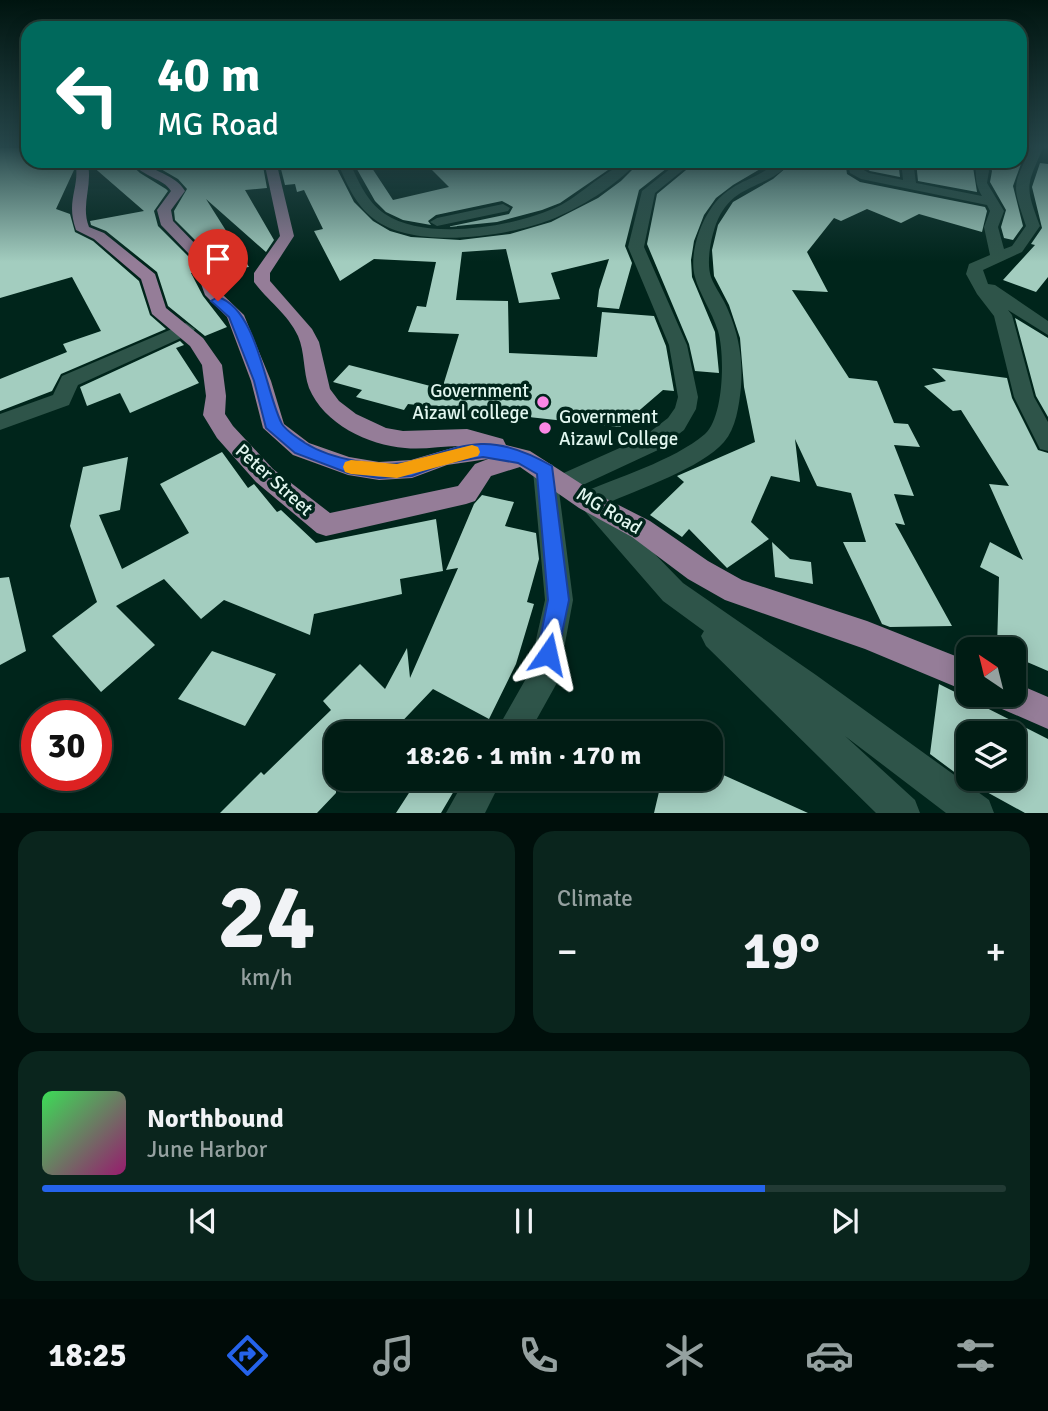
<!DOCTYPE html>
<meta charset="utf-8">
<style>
:root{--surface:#001c14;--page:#0a251d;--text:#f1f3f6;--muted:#95a1a0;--line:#223a34;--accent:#2563eb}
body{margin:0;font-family:Signika,sans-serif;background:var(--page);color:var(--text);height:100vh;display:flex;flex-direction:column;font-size:26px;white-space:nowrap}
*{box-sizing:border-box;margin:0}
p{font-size:23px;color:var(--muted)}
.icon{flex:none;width:38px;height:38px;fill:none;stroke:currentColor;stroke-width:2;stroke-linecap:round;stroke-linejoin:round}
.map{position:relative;height:813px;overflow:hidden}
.sheet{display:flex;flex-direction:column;gap:18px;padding:18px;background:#000f0b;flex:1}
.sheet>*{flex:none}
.guide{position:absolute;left:21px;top:21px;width:1006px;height:147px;border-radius:21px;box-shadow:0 4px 18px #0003,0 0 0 2px var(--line);background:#00695c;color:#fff;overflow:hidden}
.needle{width:46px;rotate:325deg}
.buttons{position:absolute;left:956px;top:637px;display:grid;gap:14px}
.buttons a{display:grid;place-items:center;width:70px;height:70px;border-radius:14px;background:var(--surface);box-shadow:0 4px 18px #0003,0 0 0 2px var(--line);font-size:35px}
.speed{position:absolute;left:21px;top:700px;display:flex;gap:14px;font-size:35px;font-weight:700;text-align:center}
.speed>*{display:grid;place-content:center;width:91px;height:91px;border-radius:50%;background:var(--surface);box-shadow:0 4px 18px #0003,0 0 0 2px var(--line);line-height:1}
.speed .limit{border:10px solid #d22;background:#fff;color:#111}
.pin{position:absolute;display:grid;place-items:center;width:60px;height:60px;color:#fff;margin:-72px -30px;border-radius:50% 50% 50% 0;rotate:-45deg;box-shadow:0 0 7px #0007}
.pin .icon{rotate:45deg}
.me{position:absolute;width:77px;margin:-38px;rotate:11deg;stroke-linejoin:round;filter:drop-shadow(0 0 5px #0008)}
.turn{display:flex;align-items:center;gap:24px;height:147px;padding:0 21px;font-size:32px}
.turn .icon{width:91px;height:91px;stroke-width:2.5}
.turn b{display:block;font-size:49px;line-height:60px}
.big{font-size:52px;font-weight:700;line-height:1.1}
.sheet .card{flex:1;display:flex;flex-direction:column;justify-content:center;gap:10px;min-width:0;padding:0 24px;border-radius:21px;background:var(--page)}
.sheet .dial{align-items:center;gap:0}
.dial b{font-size:91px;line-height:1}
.song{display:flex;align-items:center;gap:21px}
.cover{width:84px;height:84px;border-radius:10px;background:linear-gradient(135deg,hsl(130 70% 55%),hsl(320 70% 35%))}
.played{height:7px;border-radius:4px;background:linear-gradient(90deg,var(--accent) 75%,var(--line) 75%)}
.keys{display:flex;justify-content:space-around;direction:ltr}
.heat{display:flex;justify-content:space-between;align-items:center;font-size:38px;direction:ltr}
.sheet .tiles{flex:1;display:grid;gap:18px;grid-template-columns:1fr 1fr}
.card:last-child{grid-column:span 2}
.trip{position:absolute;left:324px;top:721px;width:399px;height:70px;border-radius:21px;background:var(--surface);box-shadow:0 4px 18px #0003,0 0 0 2px var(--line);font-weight:700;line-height:70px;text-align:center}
.tabs{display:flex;height:112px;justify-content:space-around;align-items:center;background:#000b08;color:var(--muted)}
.tabs .icon{width:49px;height:49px}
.tabs .active{color:var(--accent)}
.tabs b{font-size:32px;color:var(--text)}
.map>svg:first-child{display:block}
.building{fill:#a3cdbf;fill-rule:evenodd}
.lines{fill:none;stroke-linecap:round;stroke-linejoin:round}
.minor{fill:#2e5449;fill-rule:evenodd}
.major{fill:#957d98;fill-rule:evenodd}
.route{fill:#2563eb;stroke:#184099;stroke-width:2}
.slow{fill:#f59e0b}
.poi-dot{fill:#fb87e5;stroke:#00251b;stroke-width:2.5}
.labels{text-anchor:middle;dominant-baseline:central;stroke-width:7;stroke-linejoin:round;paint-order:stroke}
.poi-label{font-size:19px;fill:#e1f6ef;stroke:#00251b;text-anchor:end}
.street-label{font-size:19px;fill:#e1f6ef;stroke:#00251b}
</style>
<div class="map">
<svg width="1048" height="813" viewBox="0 0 1048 813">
<rect width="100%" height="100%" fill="#00251b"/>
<path class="building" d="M0,148h23l5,3v10h13l7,5 25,-4 1,8 -18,39 14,5 5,18 18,9 46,40 11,34 16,14 -105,45 -9,17 -52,20v-32l67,-27 -4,-8 38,-13 -29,-54 -72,21z
M90,161h37l13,12 26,16 2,2 -14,20 4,15 31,31 5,16h-3l12,23 24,31 -22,9 -37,-30 -11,-34 -51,-41 -15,-6 -1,-4 54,-10 -53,-46z
M147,161h115l5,27 -22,2 29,50 -8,12 -60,-53 43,68 -34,4 -7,-18 -33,-33 -1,-9 13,-22 -9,-10z
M279,161h54l21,41 19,19 17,10 21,6 49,3 50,-6 41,-12 47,-24 23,-17 20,-20h35l-37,29 -14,56 7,17 -13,46 -22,-2 2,-17 10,-31 -58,14 9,26 -41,4 -13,-54 -44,3 -6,48 52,1 1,52 88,4 5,-45 52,4 12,30 8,45 -11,-1 -43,37 -212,-23 -4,6 -48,-13 6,-7 -29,-8 16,-17 93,24 17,-55 -51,-2 9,-26 9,1 10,-45 -62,-3 -34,22 -26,-50 9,-2 -19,-39 -7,2 -2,-8 -10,1z
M423,161h202l-17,9 -48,33 -18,7 -45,12 -50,5 62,-13 4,-7 -11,-6 -66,14 -8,6 3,4 -28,-5 -17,-8 -11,-11 -21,-37 14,-2 25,38 56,-13z
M697,161h77l-41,24 -17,13 -12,17 -10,26 -3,19 1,17 23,55 4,41 -24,-2 -6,-27 -42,-100 10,-50z
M794,161h51l2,13 13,8 125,25 2,4 -5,21 -63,-18 -18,9 -34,-14 -26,12 -7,-3 -27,34 21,40 -36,-2 57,88 28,3 17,42 14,1 12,23 -26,-2 20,51 -20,-2 11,31 -10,-2 57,103 -62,1 -8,-3 -39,-82h23l-15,-49 -34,-7 -22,-47 5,43 -29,-6 -20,46 18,17 -42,29 -38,-39 -7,8 -32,-22 34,-33 -7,-6 78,-34 -11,-55 -4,-49 -11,-33 -15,-29 -2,-26 6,-25 15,-23 40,-23z
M862,161h36l2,16 -30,-6 -8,-5z
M916,161h56l5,31 -59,-11z
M989,161h33l-9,25 10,40 -10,14 -9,-2 -3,-11 5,-17 -16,-28 2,-11z
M1040,163l8,1v113l-12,15 -33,-12 32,-35 -4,-1 11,-16 -10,-41z
M1015,318l33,20v79l-12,-21z
M180,341l4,4 -8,3 23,35 -69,30 -10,-20 -33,13 -7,-19z
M932,368l75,10 5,20 26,52 10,3v218l-35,-15v-7l-16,-1 2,-71 -19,-10 10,-25 33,18 -34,-76 20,2 -48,-76 -8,1 -29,-25 22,-5z
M222,452l26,36 6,-4 23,28 4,-2 35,33 120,-24 7,52 -43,8 2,15 -88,20 -4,21 -86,-35 -23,19 -37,-40 -48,27 39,39 -54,47 -49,-56 45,-34 -27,-76 13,-59 45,-10 -8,53 -21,5 23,54 67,-36 -29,-49z
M482,495l32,7 -9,24 31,7 3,26 -12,43 7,2 -18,60 -27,55 -56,-30 -42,44h-55v60l-19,20h-97l41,-41 3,3 67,-65 -8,-9 37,-37 25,25 22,-41 3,30 48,-110 -12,2 28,-66z
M772,542l18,17 21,3 2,22 -38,-7z
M9,577l17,74 -26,14v-87z
M212,651l64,23 -31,52 -67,-27z
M939,684l109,55v74h-23l-60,-33 -35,-26zM968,733h45v46h-45z
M710,769l98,44h-154l8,-34h48z
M418,779h43l-20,34h-45z"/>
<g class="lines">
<path class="minor" d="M1031,148h12c-17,39 -18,38 -3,78l-18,26 -39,18 5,14 7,1 53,36v14l-40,-25 4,5 22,82 14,25v29l-8,-2 -26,-52 -20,-81 -17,-22 -11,-20 3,-10 21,-9 -6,-28 6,-16 -3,-6 -126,-26 -11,-6 -3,-12h12l1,7 9,5 34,7 -2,-19h12l3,22 66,13c-9,-16 -4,-19 -8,-35h12l3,10 -2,12 17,28 -6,16 6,22 8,-3 14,-20c-14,-42 -14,-38 5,-78z
M337,161h12c9,19 17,40 36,53 41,28 133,13 176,-9 23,-12 53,-44 77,-44 -22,25 -58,47 -88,59 -45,17 -136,30 -176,-1 -19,-14 -28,-37 -37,-58z
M680,161h14l-39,32 -11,54 43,98 11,52 -2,12 -12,21 -26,20 -86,40 -13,1 14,109 -15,81 -29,52h-34l33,-58 17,-75 -12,-129 4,-6 8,-3 8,3 4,11 85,-38 26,-20 7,-10 3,-11 -9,-52 -41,-98 14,-56z
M778,161h13c-23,30 -58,19 -75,63 -5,14 -10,38 -5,53 4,11 13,22 17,33 11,25 15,50 13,77 -2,19 -5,41 -17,55 -22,26 -86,47 -118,62l77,79 133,92 173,125 5,13h-48l-101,-77 70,64 5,13h-44l-170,-167 -5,-10 3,-5 -41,-30 -87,-100 3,-7c39,-17 94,-33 126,-60 19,-17 20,-80 13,-103 -6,-19 -19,-38 -23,-54 -6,-21 4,-51 15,-67 19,-30 45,-28 68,-49z
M503,204l7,4 -2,3 -71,15 -7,-4 7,-4z
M186,323l9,6 -3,4 -114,52 -9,20 -69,25v-16l53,-19 9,-19z
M465,779h37l-17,34h-39z"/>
<path class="major" d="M75,161h12c7,23 -7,43 2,66l15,6 51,41 11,34 37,30 19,27 4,31 -1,18 8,12 40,43 57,44 128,-27 17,-22 13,-5 -41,6 -35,13 -33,2 -31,-5 -55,-20 -30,-27 -12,-47 -24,-64 -22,-22 -14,-39 -30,-31 -4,-15 14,-19c-8,-13 -27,-13 -41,-30h13c13,13 32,13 42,30l-14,19 2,11 33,34 15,38 23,22 27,66 13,43 25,19 40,14 30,5 32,-2 48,-14c-18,0 -36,4 -54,2 -37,-3 -81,-24 -96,-60 -6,-17 -4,-36 -11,-52 -10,-22 -31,-36 -44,-54v-9l26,-37 -16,-75h12l18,75 -24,37v8l42,48 7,13 11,47 9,12 17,13 30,14 17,3 64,-2 36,10 3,6 24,6 67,43 53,27 58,40 34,19 125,41 101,40v31l-103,-43 -140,-49 -37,-21 -56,-42 -53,-29 -59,-41 -29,9 -16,25 -9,3 -140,32 -9,-3 -61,-51 -39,-44 -14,-23 3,-19 -4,-31 -12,-19 -38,-32 -11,-35 -47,-40 -18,-9c-11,-30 5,-43 -1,-69z
M1013,682l35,15v32l-53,-23 -5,-11h23z"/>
</g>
<linearGradient id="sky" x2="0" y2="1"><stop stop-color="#00140f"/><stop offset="0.56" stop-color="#26464a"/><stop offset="1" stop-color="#26464a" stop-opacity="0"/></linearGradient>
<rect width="1048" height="262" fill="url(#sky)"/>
<path class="route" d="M218,297c39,12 47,92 63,125 3,8 17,16 24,21 27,17 78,26 109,18 22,-6 43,-16 67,-17 25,-1 50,10 71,22l17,134 -13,62 -8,3 -8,-3 -3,-8 11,-54 -11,-126 -19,-11 -35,-6 -37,6 -34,13 -33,2 -31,-5 -53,-20 -29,-25 -12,-47 -25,-64 -18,-16z"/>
<path class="slow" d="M472,445l6,2 2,5 -2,4 -81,22 -46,-4 -6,-2 -2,-5 2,-5 6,-2 46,4z"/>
<g class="poi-dot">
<circle cx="543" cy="402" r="7"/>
<circle cx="545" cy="428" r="7"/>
</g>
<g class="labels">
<g class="poi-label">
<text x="529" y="391">Government<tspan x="529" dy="22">Aizawl college</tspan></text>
<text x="559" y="417" text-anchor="start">Government<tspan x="559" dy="22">Aizawl College</tspan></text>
</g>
<g class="street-label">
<text transform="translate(274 480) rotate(42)">Peter Street</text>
<text transform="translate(609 511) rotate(31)">MG Road</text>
</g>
</g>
</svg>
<div class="buttons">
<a><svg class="needle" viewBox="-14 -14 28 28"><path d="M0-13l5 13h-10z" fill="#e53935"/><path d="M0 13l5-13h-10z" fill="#95a1a0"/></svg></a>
<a><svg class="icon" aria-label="layers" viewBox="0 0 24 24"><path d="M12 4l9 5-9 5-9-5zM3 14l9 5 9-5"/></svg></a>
</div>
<div class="speed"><div class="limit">30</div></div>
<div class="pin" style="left:218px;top:301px;background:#d93025"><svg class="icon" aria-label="arrive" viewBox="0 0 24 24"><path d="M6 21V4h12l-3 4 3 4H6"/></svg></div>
<svg class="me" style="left:548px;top:654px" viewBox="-20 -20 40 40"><path d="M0-17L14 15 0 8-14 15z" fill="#2563eb" stroke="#fff" stroke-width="4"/></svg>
<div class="trip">18:26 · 1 min · 170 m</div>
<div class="guide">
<div class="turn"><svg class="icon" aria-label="left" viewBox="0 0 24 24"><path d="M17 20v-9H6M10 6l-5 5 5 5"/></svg><div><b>40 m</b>MG Road</div></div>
</div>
</div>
<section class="sheet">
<div class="tiles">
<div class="card dial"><b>24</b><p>km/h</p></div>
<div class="card"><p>Climate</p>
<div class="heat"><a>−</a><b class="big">19°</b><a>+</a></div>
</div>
<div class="card">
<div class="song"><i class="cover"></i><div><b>Northbound</b><p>June Harbor</p></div></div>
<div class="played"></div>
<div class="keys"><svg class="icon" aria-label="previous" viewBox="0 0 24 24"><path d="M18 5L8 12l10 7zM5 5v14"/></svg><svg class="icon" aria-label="pause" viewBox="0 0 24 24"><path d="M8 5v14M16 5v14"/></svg><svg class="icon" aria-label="next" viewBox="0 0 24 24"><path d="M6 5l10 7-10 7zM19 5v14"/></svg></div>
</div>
</div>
</section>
<nav class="tabs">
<b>18:25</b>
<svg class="icon active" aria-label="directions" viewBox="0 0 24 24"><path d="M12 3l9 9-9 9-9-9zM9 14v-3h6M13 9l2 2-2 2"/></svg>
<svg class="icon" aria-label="music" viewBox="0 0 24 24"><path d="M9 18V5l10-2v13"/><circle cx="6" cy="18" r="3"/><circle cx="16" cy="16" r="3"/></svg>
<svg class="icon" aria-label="phone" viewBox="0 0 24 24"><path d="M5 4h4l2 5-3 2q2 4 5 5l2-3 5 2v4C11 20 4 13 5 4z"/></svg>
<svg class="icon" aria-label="climate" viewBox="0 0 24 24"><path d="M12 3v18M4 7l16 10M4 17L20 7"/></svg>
<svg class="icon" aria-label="car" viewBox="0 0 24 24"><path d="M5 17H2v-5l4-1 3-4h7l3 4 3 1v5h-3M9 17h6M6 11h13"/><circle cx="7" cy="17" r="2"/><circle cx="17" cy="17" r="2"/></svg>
<svg class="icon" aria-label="filters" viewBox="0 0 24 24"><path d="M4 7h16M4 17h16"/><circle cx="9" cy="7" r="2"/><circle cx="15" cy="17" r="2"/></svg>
</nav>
